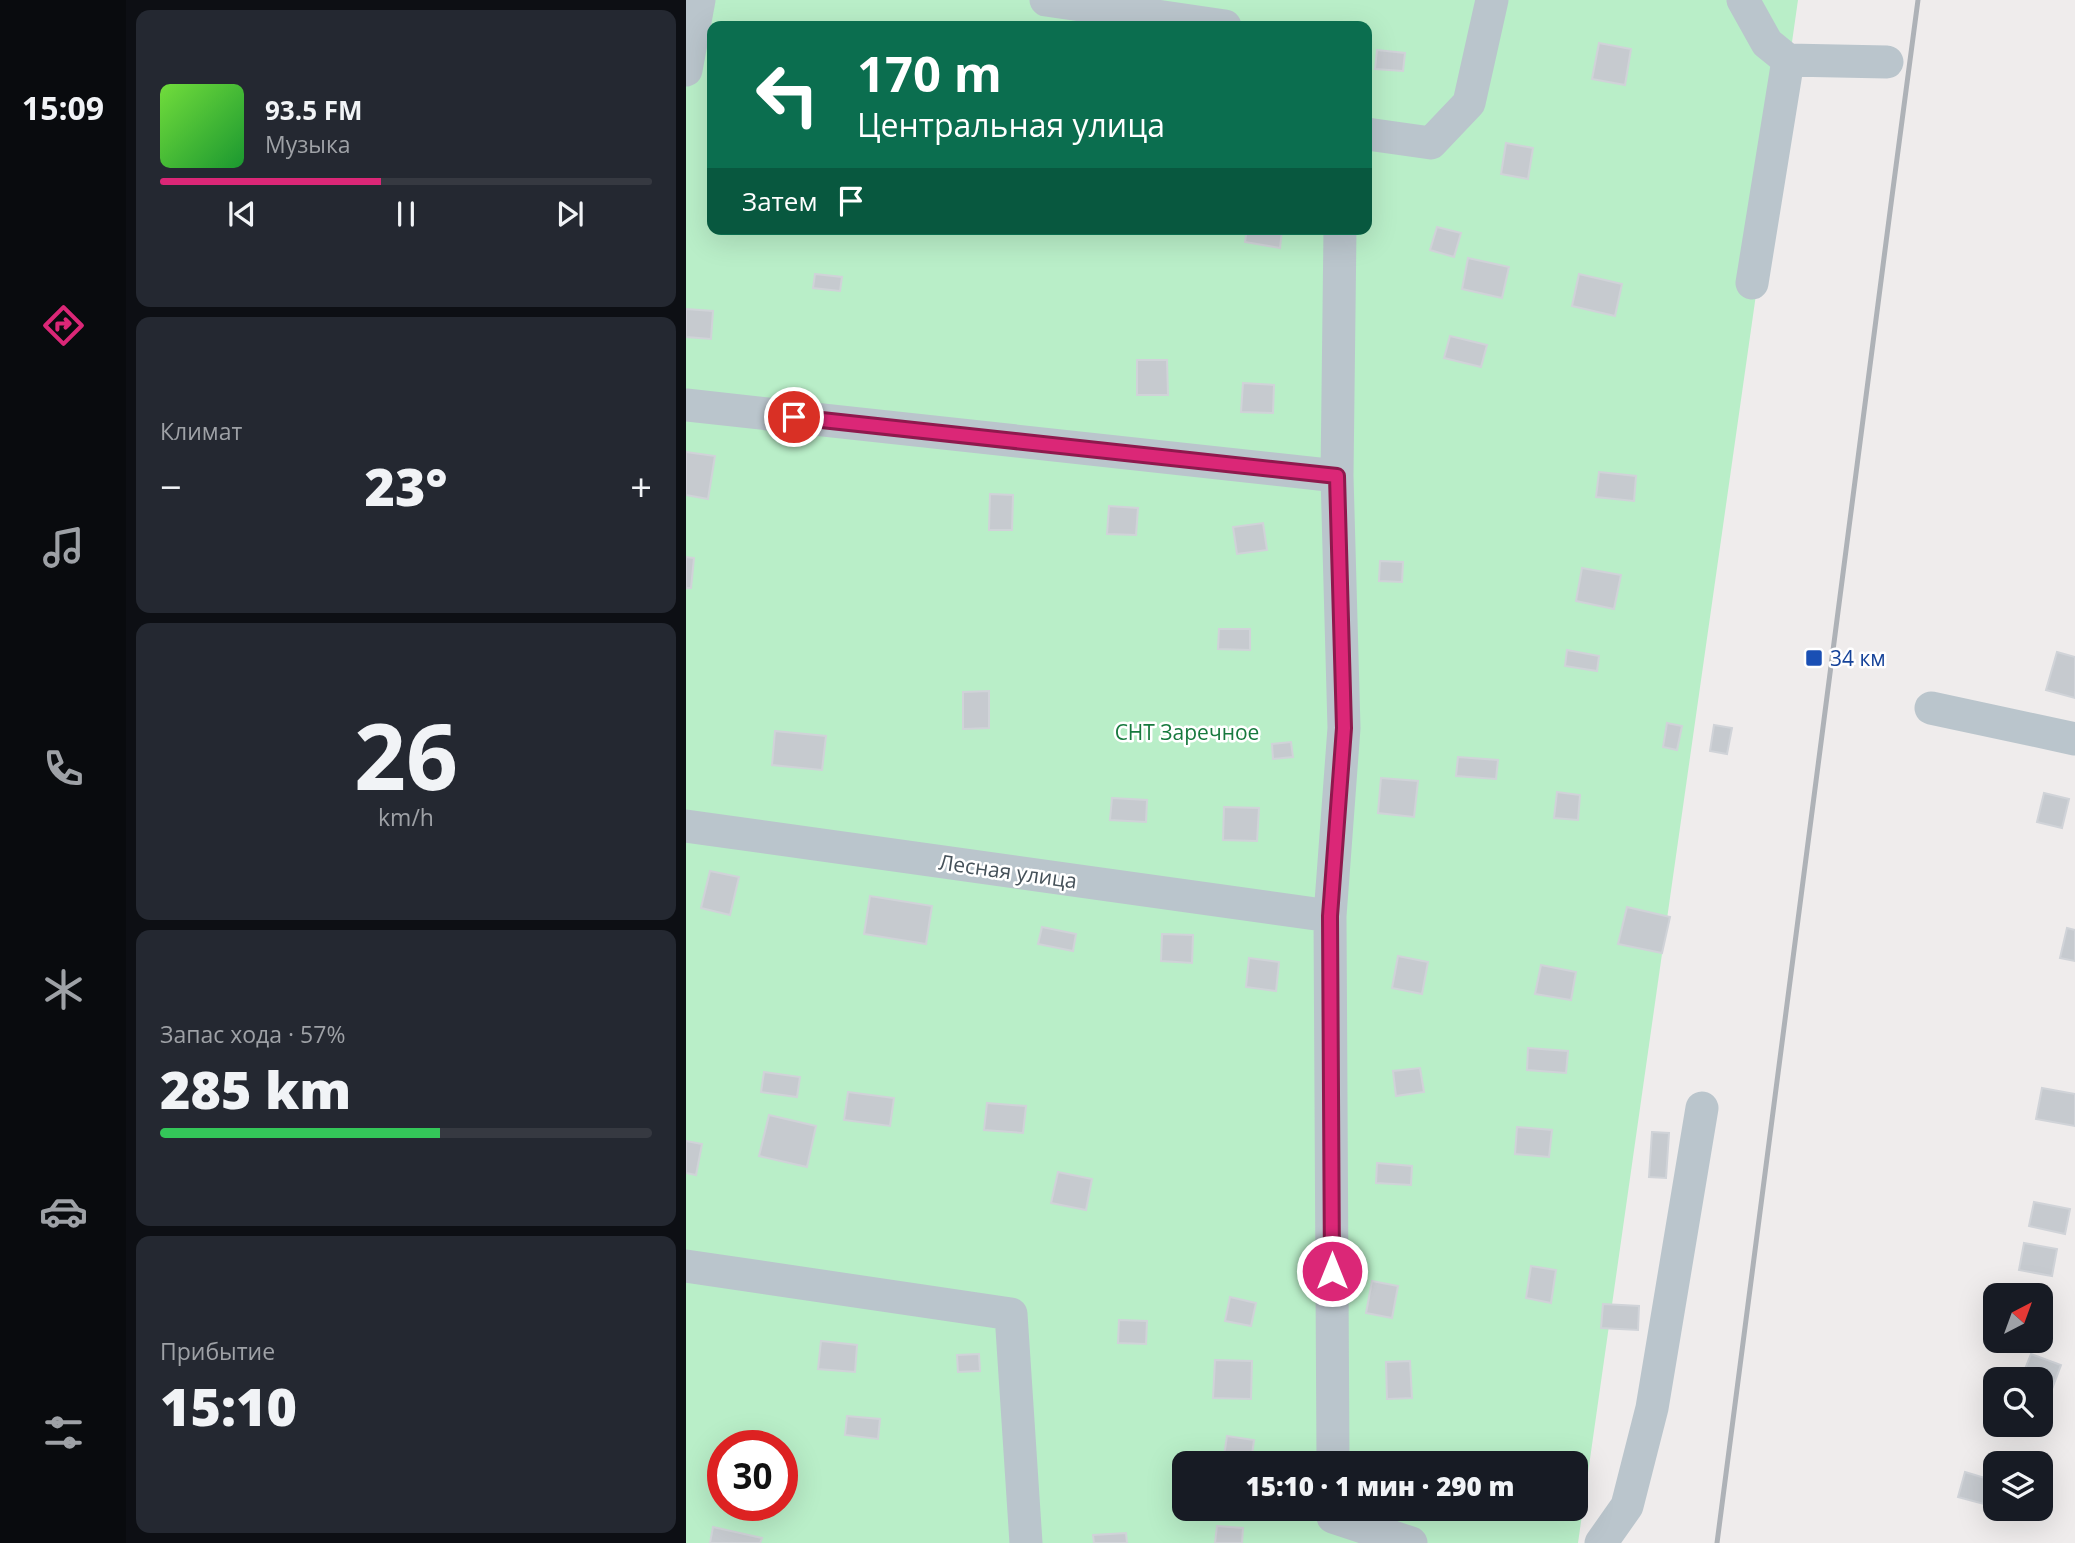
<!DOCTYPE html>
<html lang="ru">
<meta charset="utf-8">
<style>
:root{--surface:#171b24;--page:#242831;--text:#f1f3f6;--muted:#9ea1a6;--line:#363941;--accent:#db2777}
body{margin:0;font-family:"Open Sans",sans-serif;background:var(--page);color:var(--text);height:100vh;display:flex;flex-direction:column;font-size:26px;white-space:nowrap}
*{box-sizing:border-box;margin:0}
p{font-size:23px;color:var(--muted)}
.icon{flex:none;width:38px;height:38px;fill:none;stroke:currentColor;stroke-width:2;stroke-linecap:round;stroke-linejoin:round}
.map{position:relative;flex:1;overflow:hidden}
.drawer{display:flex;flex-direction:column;gap:10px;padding:10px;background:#0d0f14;width:560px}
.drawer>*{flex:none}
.guide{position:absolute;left:21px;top:21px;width:665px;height:214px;border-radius:14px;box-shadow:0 7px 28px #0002;background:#0b6e4f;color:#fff;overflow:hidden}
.needle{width:46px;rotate:41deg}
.tools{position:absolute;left:1297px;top:1283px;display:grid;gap:14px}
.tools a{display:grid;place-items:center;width:70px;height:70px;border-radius:14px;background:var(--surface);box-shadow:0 7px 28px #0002;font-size:35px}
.speed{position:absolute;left:21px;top:1430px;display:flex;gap:14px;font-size:35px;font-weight:700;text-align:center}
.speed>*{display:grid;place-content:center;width:91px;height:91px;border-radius:50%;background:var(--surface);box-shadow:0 7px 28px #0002;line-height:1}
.speed .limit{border:10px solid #d22;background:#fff;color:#111}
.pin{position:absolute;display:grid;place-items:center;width:60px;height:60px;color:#fff;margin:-30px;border:4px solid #fff;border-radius:50%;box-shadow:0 2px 7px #0007}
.me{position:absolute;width:77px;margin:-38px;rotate:0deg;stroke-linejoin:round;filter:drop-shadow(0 0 5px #0008)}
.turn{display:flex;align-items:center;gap:24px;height:147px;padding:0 35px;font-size:32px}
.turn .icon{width:91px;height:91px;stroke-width:2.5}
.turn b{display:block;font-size:49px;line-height:60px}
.then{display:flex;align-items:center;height:66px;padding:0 35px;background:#0003;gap:14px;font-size:26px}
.big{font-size:52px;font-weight:800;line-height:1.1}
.drawer .tile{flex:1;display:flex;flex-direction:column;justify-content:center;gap:10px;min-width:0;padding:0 24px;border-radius:14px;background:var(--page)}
.drawer .dial{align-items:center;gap:0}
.dial b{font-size:91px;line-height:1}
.song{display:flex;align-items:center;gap:21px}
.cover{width:84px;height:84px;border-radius:10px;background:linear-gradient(135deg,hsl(100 70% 55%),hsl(130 70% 35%))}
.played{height:7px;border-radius:4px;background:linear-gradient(90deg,var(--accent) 45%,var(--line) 45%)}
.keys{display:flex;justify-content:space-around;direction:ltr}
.heat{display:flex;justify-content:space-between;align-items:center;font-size:38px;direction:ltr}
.charge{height:10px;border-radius:5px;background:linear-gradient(90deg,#34c759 57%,var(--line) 0)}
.trip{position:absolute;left:486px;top:1451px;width:416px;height:70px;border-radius:14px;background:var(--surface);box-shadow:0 7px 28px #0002;font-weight:800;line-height:70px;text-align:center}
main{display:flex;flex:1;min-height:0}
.dock{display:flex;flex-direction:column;width:126px;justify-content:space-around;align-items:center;background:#090b0e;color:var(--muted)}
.dock .icon{width:49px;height:49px}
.dock .selected{color:var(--accent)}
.dock b{font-size:32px;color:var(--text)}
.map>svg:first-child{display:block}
.green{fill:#b9eec8;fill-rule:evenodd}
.building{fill:#c6cacf;stroke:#d0d3d8;stroke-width:2}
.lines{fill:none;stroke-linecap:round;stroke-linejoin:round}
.minor{stroke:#bac5cc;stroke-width:33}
.rail{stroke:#aeb2b7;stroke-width:5}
.route-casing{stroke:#8e194d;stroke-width:18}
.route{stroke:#db2777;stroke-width:12}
.transit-dot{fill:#1a4fb4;stroke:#fff;stroke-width:2.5}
.labels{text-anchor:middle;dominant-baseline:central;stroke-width:5;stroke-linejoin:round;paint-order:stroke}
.transit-label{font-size:21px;fill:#164399;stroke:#fff;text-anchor:start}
.park-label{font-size:21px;fill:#17793e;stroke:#fff}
.street-label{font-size:21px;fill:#455159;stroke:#fff}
</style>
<main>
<nav class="dock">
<b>15:09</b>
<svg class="icon selected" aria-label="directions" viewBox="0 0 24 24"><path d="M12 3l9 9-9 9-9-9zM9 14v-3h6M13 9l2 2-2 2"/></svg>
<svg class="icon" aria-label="music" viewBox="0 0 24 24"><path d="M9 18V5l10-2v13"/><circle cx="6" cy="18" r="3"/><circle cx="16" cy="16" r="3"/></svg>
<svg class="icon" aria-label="phone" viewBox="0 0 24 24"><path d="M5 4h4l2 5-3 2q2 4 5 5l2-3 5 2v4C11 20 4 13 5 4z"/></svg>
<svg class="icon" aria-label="climate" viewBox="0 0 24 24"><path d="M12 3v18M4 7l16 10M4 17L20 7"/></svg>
<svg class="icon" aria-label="car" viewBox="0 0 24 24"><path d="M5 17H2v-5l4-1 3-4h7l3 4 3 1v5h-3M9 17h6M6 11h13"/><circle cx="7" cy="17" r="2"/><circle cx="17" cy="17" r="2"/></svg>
<svg class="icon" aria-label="filters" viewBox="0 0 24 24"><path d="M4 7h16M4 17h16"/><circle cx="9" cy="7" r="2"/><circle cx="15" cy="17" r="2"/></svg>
</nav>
<section class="drawer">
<div class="tile">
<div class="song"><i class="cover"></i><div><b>93.5 FM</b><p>Музыка</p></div></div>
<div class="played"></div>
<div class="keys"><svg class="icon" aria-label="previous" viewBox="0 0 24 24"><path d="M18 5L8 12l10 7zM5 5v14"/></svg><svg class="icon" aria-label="pause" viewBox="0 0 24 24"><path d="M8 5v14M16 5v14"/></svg><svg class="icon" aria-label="next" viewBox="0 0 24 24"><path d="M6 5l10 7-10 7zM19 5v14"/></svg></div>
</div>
<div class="tile"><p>Климат</p>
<div class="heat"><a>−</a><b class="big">23°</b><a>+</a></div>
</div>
<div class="tile dial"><b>26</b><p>km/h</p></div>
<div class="tile"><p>Запас хода · 57%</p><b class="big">285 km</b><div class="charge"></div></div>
<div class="tile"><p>Прибытие</p><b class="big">15:10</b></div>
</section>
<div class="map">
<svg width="1389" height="1543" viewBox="0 0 1389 1543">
<rect width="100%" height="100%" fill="#efecec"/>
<path class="green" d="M0,0h1112l-220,1543h-892zM26,26h655v203h-655zM37,1446h59v59h-59zM499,1463h392v45h-392z"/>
<path class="building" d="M913,43l32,6 -6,36 -33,-6z
M691,50l28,3 -2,18 -28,-2z
M820,143l27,5 -5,31 -27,-5z
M751,227l24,6 -7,24 -24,-7z
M561,229h35l-2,19 -35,-6z
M782,258l41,9 -7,31 -40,-9z
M129,274l27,3 -2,14 -27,-3z
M893,274l43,10 -7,32 -43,-10z
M0,309l27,2 -2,28 -25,-2z
M764,336l37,9 -6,22 -37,-9z
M451,360h30l1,35h-31z
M557,383l31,2 -1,28 -32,-1z
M0,452l29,4 -7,43 -22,-4z
M913,472l37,4 -2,25 -38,-4z
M304,494l23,1 -1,35h-23z
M423,506l29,2 -2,27 -29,-1z
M577,523l4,27 -30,4 -4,-27z
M0,557l8,1 -3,30h-5z
M694,561l23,1 -1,20 -23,-1z
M896,568l39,7 -7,34 -38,-8z
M533,629h31v21l-32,-1z
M881,650l32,6 -2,15 -32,-5z
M1371,652l18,5v41l-29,-8z
M303,691v37l-26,1v-37z
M981,723l15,3 -5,24 -14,-3z
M1028,725l18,3 -5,26 -17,-3z
M89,731l51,5 -4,34 -50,-5z
M605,742l2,15 -20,2 -1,-15z
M772,757l40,3 -2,19 -40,-3z
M695,778l37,3 -4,36 -36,-4z
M871,792l23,3 -2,25 -24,-2z
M1358,793l25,6 -7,29 -25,-6z
M426,798l35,2 -1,22 -36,-2z
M538,807l35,1 -2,33 -34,-1z
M24,871l29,6 -9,38 -29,-7z
M184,896l62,10 -6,38 -62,-10z
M941,907l43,10 -8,36 -44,-9z
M356,927l34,7 -3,17 -35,-7z
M1381,928l8,2v31l-15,-3z
M476,934l31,1 -1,28 -31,-2z
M712,956l30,6 -6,32 -30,-6z
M563,958l30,4 -3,29 -30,-4z
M855,965l35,7 -5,28 -36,-6z
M842,1048l40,3 -2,22 -39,-3z
M734,1068l4,24 -28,4 -3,-25z
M78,1072l36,5 -3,20 -36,-5z
M1356,1088l33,6v32l-39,-7z
M162,1092l46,6 -4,28 -46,-6z
M301,1103l39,3 -3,27 -39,-3z
M83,1115l47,11 -9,41 -48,-11z
M831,1127l35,3 -3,27 -34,-3z
M966,1132l17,1 -3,45 -17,-1z
M0,1141l16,3 -6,31 -10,-2z
M691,1163l35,3 -1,19 -35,-2z
M372,1172l34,7 -6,31 -35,-7z
M1348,1202l36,7 -5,25 -36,-8z
M1338,1243l33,6 -5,27 -33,-6z
M845,1266l25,4 -5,33 -25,-5z
M686,1281l26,5 -6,32 -26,-5z
M544,1297l26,6 -5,23 -26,-5z
M917,1304l36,2 -1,24 -37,-2z
M433,1320l28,1 -1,23 -28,-1z
M135,1341l36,4 -2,27 -37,-3z
M293,1354l1,17 -22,1 -1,-17z
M1345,1354l30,11 -12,32 -9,-3v-15h-19z
M529,1360l37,1 -1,38 -38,-1z
M724,1361l2,37 -25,1 -1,-37z
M161,1416l33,3 -2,20 -33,-4z
M541,1436l27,4 -3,23h-28z
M1279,1472l30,9v26l-37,-10z
M1354,1479l10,1 -5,35 -28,-5 23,-2z
M531,1526l26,2 -1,15h-27z
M27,1527l49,11 -2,5h-50z
M440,1533l1,10h-33l-1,-8z"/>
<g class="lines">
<path class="minor" d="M360,0l179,26
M1057,0l24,43 21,17 99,2
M0,70l13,-70
M681,134l64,9 38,-40 23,-103
M1066,283l36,-223
M0,405l651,71
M1245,708l144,31
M0,826l644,90
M0,1266l325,48 15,229
M647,1463l-3,-547 14,-188 -7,-252 3,-247
M647,1517l78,26
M915,1543l26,-37 25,-98 50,-300"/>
<path class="rail" d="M1031,1543c71,-514 132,-1029 201,-1543"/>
</g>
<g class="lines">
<g class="route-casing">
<path id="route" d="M108,417l543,59 7,252 -14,188 2,355"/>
</g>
<use href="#route" class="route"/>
</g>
<rect class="transit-dot" x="1119" y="649" width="18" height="18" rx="3.5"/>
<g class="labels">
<g class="transit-label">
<text x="1144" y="658">34 км</text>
</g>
<g class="park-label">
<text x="501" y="732">СНТ Заречное</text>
</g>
<g class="street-label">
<text transform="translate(322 871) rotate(8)">Лесная улица</text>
</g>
</g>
</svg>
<div class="tools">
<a><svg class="needle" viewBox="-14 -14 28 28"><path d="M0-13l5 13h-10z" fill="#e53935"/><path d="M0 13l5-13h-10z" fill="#9ea1a6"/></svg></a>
<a><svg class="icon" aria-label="search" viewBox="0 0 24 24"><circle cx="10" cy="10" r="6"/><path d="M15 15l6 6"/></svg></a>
<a><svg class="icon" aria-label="layers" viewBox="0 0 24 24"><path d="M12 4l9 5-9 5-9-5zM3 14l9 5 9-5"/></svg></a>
</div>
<div class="speed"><div class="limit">30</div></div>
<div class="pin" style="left:108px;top:417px;background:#d93025"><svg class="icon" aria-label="arrive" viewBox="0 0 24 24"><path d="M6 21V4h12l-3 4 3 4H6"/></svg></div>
<svg class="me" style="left:646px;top:1271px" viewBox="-20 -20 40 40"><circle r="17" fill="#db2777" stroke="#fff" stroke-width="3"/><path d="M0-11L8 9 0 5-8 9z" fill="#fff"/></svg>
<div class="trip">15:10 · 1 мин · 290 m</div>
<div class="guide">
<div class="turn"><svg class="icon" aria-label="left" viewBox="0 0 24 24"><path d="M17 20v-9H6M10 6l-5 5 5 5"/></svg><div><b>170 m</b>Центральная улица</div></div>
<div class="then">Затем<svg class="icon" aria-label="arrive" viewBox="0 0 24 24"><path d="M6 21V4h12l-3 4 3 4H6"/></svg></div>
</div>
</div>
</main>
